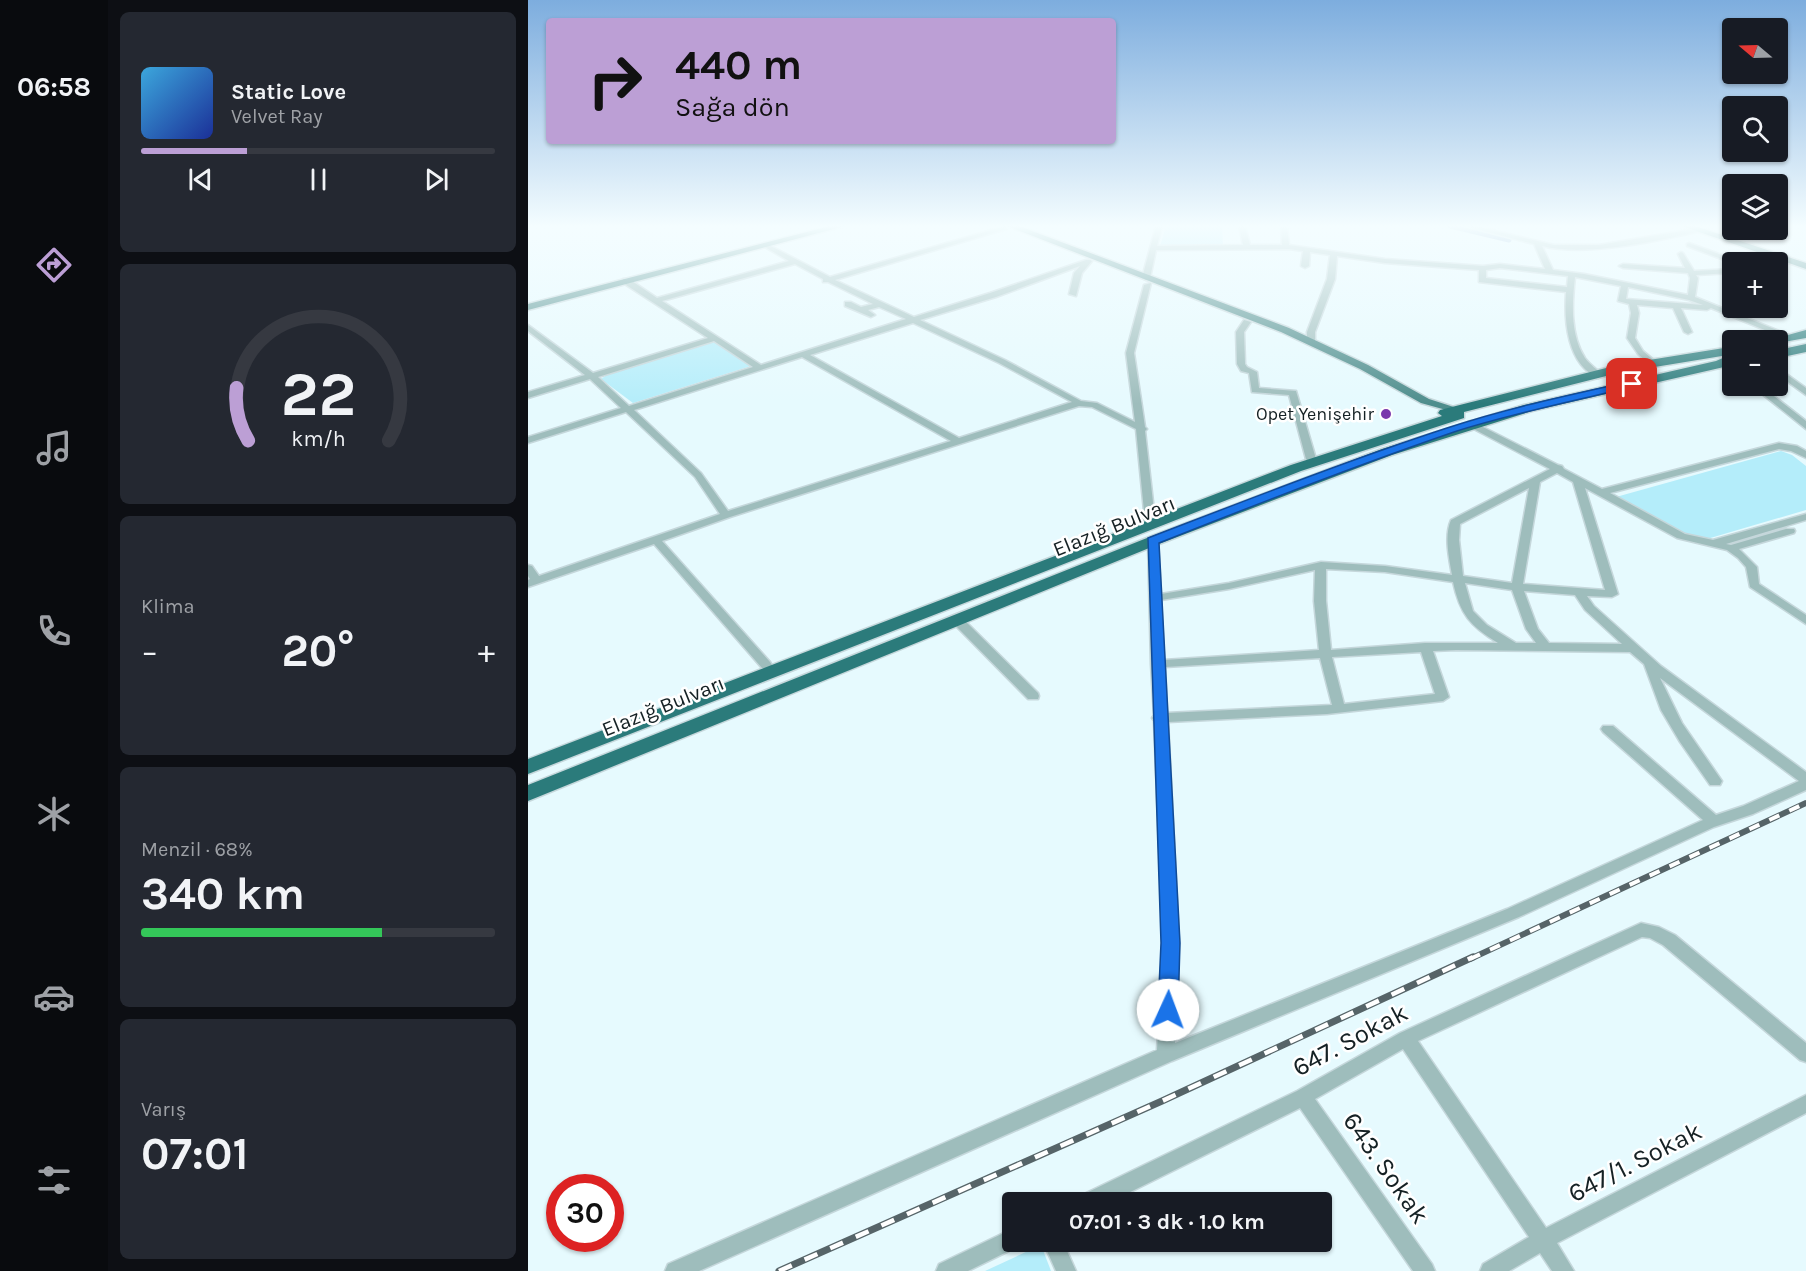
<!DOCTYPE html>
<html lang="tr">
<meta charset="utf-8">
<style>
:root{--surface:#171b24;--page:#242831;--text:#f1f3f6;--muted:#9ea1a6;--line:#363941;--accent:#bc9fd5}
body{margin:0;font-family:Karla,sans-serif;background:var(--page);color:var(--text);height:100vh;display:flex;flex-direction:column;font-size:22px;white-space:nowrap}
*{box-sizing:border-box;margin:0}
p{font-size:20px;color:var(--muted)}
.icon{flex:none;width:33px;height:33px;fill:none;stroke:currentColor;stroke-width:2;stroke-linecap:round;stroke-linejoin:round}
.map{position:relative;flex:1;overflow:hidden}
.details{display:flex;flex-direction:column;gap:12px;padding:12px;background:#0d0f14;width:420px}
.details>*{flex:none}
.top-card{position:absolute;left:18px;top:18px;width:570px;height:126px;border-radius:6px;box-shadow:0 2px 4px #0004;background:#bc9fd5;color:#111;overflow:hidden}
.needle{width:39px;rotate:289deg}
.controls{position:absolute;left:1194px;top:18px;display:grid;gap:12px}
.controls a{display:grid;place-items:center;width:66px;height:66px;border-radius:6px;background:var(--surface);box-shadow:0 2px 4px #0004;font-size:30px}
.speed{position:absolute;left:18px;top:1174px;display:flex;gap:12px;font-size:30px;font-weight:700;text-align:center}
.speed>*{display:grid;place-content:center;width:78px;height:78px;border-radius:50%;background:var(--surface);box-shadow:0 2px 4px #0004;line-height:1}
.speed .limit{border:9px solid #d22;background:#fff;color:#111}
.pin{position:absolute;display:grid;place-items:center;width:51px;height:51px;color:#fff;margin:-26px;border-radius:12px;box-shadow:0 3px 9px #0006}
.me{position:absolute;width:66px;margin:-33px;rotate:2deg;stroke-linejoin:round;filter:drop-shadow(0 0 4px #0008)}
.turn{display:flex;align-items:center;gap:21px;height:126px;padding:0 30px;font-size:27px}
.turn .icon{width:78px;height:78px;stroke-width:2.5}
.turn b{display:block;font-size:42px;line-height:51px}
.big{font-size:45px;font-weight:700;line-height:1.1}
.details .card{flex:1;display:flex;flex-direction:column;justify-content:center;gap:9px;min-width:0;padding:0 21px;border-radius:9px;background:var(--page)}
.details .dial{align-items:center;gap:0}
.dial svg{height:156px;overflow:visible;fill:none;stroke:var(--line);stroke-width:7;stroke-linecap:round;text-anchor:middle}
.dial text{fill:var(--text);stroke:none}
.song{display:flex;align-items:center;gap:18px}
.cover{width:72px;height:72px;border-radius:9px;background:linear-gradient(135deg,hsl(200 70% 55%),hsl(230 70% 35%))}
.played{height:6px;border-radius:3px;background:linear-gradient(90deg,var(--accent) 30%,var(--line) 30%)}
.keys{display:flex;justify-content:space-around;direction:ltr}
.heat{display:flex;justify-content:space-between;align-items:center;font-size:33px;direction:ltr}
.charge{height:9px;border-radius:4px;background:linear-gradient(90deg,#34c759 68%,var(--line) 0)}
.trip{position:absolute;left:474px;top:1192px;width:330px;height:60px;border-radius:6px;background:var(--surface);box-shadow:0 2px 4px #0004;font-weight:700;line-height:60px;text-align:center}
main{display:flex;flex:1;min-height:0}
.tabs{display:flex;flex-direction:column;width:108px;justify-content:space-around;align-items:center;background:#090b0e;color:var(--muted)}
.tabs .icon{width:42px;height:42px}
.tabs .on{color:var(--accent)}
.tabs b{font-size:27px;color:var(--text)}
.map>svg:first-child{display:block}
.green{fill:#b4edfa}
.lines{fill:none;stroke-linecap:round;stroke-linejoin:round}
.canal{stroke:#7ca3ce;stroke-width:5}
.minor-casing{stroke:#c5d7db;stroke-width:3}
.major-casing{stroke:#c5d7db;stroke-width:3}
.highway-casing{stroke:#c5d7db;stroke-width:3}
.minor{fill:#9ebdbc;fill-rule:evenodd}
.major{fill:#4e8d8c;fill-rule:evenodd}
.highway{fill:#2b7b7b;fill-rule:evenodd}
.rail-far1-casing{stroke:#566468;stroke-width:6}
.rail-casing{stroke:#566468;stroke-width:7}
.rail-far1{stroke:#fff;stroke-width:4;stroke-dasharray:11;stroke-linecap:butt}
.rail{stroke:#fff;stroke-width:4.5;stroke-dasharray:14;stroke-linecap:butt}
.route{fill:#1a73e8;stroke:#114b97;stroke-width:1.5}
.poi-dot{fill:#7b38ac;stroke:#fff;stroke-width:2}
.labels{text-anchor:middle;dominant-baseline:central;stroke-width:5;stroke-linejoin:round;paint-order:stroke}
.far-poi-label{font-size:18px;fill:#152124;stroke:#fff;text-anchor:end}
.street-label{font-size:21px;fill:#152124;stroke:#fff}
.near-street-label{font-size:26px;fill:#152124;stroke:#fff}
</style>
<main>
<nav class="tabs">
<b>06:58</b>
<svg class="icon on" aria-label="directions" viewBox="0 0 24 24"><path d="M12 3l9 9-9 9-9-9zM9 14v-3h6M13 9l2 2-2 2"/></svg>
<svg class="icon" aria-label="music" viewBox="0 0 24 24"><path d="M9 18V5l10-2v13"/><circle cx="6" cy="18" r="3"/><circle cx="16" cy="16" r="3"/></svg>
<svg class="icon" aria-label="phone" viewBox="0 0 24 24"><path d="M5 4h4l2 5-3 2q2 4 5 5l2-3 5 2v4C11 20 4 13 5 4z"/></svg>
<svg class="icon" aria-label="climate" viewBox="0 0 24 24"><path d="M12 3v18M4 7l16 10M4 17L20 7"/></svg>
<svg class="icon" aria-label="car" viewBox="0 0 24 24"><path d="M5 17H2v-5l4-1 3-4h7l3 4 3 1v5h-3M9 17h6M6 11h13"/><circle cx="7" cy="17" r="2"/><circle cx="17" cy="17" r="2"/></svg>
<svg class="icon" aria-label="filters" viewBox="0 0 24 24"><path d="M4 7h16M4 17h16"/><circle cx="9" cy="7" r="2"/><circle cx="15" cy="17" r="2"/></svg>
</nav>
<section class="details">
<div class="card">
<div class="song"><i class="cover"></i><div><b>Static Love</b><p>Velvet Ray</p></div></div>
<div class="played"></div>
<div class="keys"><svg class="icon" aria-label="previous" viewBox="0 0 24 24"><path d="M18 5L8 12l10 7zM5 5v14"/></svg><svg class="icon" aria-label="pause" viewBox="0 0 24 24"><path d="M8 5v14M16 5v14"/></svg><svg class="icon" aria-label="next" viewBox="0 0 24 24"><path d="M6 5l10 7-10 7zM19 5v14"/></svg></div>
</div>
<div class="card dial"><svg viewBox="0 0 100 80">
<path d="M14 69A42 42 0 1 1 86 69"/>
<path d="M14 69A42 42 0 0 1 8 42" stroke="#bc9fd5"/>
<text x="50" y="56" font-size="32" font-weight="700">22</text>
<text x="50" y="72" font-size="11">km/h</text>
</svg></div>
<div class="card"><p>Klima</p>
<div class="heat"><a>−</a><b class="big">20°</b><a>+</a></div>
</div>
<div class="card"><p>Menzil · 68%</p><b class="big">340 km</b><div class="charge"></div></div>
<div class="card"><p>Varış</p><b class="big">07:01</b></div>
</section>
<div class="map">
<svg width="1278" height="1271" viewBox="0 0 1278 1271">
<rect width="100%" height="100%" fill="#e6fafe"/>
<path class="green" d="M638,226h56l1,20h-63z
M185,341l38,25 -118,37 -32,-24 10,-7z
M1253,451l11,4 14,11v44l-99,29 -15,-1 -76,-41z
M513,1245l10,26h-66z"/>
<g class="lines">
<path class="canal" d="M922,226l59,14"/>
<g class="minor-casing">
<path id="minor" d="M477,226l1,3 -171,51 79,37 76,-24 96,-33h4l2,1 -10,12 -6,23 -7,-2 5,-21 6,-7 -84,31 -76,23 85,40 76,41 16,2 38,19 -9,-69 18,-68 7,-2 -17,70 11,74 2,2 -2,2 9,80 -6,10h-8l-1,-2 5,-8 -8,-82 -44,-22 -13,-1 -349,111 -68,24 108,121 2,3 -2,3h-8l-108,-124 -126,43v-7l2,-1 -2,-3v-11l4,1 7,10 181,-62 -25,-37 -69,-65 -98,31v-6l93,-29 -31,-29 -62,19v-6l57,-17 -57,-44v-6l65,48 115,-35 -85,-55v-4h6l28,19 132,-37 -26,-15v-2l2,-1 65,34zM267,264l28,15v3h5l45,22 -12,3 -10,-5h-6v4l26,11 4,-2 -7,-5 11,-3 27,12 -145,46 -99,-64zM385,323l86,40 73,39 -113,36 -149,-83zM186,341l39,26 -124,39 -31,-29zM274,357l149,84 -223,70 -27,-38 -67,-63z
M628,226h6l-5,20 86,-1 -4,-19h6l5,19h32l-1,-19h6l2,19 96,14 98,7 17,-2 45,5 -11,-25 -70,-18h12l78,19h45l100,-17 3,2 -1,1c-44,10 -115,26 -159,15l11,24 31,4 104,21 2,-17 -2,-5 -65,-5 -4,-2 4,-2 62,4 -7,-14 3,-2 2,1 11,18 38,-2v4l-36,2 2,3 -3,19 99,40 -7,2 -76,-31 -4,2 -26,-2 11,24 -4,2 -4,-2 -11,-24 -36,-3 2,8 -4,25 8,13 14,12 -7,2 -12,-11 -11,-16 4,-25 -2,-9 -11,-3 3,-15 -46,-9c-3,26 -5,58 10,81 5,7 12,11 17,17l-4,3c-31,-14 -34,-57 -32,-86l-87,-10v-12l-94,-7 -48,-7 -2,23 -20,53v9l-4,2 -4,-2v-9l20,-53 3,-24 -20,-3 -1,14 -4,2 -4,-2 2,-15 -14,-2 -133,1 -6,28 -4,2 -4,-2zM972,268l68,8 -1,11 -81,-9v-8zM1100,287l61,13 14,5 -77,-6z
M1161,243l49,18 2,1 -8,1 -45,-17v-2z
M716,320l7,2 -7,10 1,32 2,3 10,5 2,16 37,3 20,68 -2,2h-6l-2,-2 -17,-64 -37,-3 -3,-19 -8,-2 -4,-7 -1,-32z
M1196,364l8,2v5l-8,-3z
M1250,368l28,20v7l-28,-20z
M1224,386h9l45,35v8z
M943,421l87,44 4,1 2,3 38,20 177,-46 18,3 9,5v7l-15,-7 -12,-2 -169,44 75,41 28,6 93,-26v6l-80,24 5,1 55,-16h8l1,2 -1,2 -55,16 18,18 2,17 47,31v9l-56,-37 -4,-20 -8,-9 -11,-8 -50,-12 -92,-50 33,106 -6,3 -25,-1 7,10 67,60 145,106v18l-53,24 -39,13 -195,90 -347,144 -473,210h-34l3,-7 489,-214 6,-107 -9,-222 -2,-3 2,-3 -3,-51 -3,-123 5,-3 5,3 3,53 68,-11 92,-21 64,4 67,9c-3,-17 -8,-39 -1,-55l99,-51 -82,-43v-4zM1029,473l16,9 32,108 -82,-6 17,-102zM1001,488l-17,95 -49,-7 -4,-36 1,-16zM798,569l59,3 68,10c7,32 17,44 45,61h-73l-94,7 -5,-49zM787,570l-1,31 5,49 -155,10 -3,-60 68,-11zM937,583l47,7 14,39 10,14h-20l-29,-18 -14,-14zM996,591l51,4 10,15 37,34 -73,-1 -11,-14zM928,650l174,2 14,12 17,46 19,32 30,43h10l2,-4 -40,-58 -22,-45 139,103 -56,25 -27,9 -103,-89h-10l-2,3 2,3 100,88 -196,89 -332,134 4,-100 -11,-221 159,-8 116,-13 6,-4 -16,-46zM893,652l14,42 -91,10 -12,-47zM792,658l12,47 -165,8 -2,-46z
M429,616l4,1 77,76 1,3 -1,3h-10l-75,-76 -2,-3 2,-3z
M1113,923l18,4 16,8 131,108v19l-6,-2 -137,-115 -13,-7 -8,-1 -224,104 128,187 260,-133v18l-249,130 17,28h-22l-12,-18 -31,18h-29l3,-7 46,-27 -126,-188 -88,50 117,165 3,7h-22l-113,-163 -192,95h-31l3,-7 217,-105 103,-58z
M484,1229v13h9l-2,4 -51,25h-32l3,-7z
M515,1242h20l13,29h-20z"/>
</g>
<g class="major-casing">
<path id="major" d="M302,226h15l-317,84v-6z
M479,226h12l270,102 79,37 61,34 34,11 -6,3 -36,-10 -61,-34 -79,-37z
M1154,226h13l111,37v6z"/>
</g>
<g class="highway-casing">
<path id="highway" d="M1278,330v8l-28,5v-3h-8z
M1278,344v8l-28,6v-8z
M1196,348l6,4 -2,3 -110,18 -154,39v6l-163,53 -773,303v-15l763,-294 151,-49 -4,-3 2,-3 178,-45z
M1204,354v9l-8,4 -192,44 -140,44 -233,89 -631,257v-16l619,-247 235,-89 142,-44 192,-44z"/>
</g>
<use href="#minor" class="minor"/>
<use href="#major" class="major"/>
<use href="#highway" class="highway"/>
<g class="rail-far1-casing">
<path id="rail-far1" d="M942,959l336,-156"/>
</g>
<g class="rail-casing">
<path id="rail" d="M251,1271l383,-170 311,-144"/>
</g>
<use href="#rail-far1" class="rail-far1"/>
<use href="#rail" class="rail"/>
</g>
<linearGradient id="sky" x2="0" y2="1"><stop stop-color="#7dadde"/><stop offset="0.56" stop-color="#f4fdff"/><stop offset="1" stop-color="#f4fdff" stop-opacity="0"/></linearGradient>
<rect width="1278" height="404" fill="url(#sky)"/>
<path class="route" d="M1104,381l4,1v4c-61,15 -123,27 -182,46 -99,34 -197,72 -295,111l21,400 -2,67 -3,6 -7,3 -7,-3 -3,-6 3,-67 -13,-405c99,-38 198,-77 299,-110 60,-20 123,-33 185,-47z"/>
<circle class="poi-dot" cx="858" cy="414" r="6"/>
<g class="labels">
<g class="far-poi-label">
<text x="846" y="414">Opet Yenişehir</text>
</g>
<g class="street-label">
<text transform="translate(586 526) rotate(-22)">Elazığ Bulvarı</text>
<text transform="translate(135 706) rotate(-22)">Elazığ Bulvarı</text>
</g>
<g class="near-street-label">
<text transform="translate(822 1040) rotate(-28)">647. Sokak</text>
<text transform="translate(1107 1162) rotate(-27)">647/1. Sokak</text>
<text transform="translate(858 1168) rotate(55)">643. Sokak</text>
</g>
</g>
</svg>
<div class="controls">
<a><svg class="needle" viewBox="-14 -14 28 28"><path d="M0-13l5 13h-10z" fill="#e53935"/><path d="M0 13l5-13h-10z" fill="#9ea1a6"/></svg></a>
<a><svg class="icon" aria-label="search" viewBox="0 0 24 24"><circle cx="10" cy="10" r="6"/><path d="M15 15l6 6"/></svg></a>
<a><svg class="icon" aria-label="layers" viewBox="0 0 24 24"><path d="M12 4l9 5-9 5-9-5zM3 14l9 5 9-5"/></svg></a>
<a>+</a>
<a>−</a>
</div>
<div class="speed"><div class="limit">30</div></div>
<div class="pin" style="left:1104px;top:384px;background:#d93025"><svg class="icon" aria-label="arrive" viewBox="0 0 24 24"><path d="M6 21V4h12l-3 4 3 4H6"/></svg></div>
<svg class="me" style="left:640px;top:1010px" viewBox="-20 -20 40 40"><circle r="19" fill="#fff"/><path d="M0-13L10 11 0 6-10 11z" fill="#1a73e8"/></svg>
<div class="trip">07:01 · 3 dk · 1.0 km</div>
<div class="top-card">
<div class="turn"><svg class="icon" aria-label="right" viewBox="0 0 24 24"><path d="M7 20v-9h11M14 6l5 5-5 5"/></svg><div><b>440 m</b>Sağa dön</div></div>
</div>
</div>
</main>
